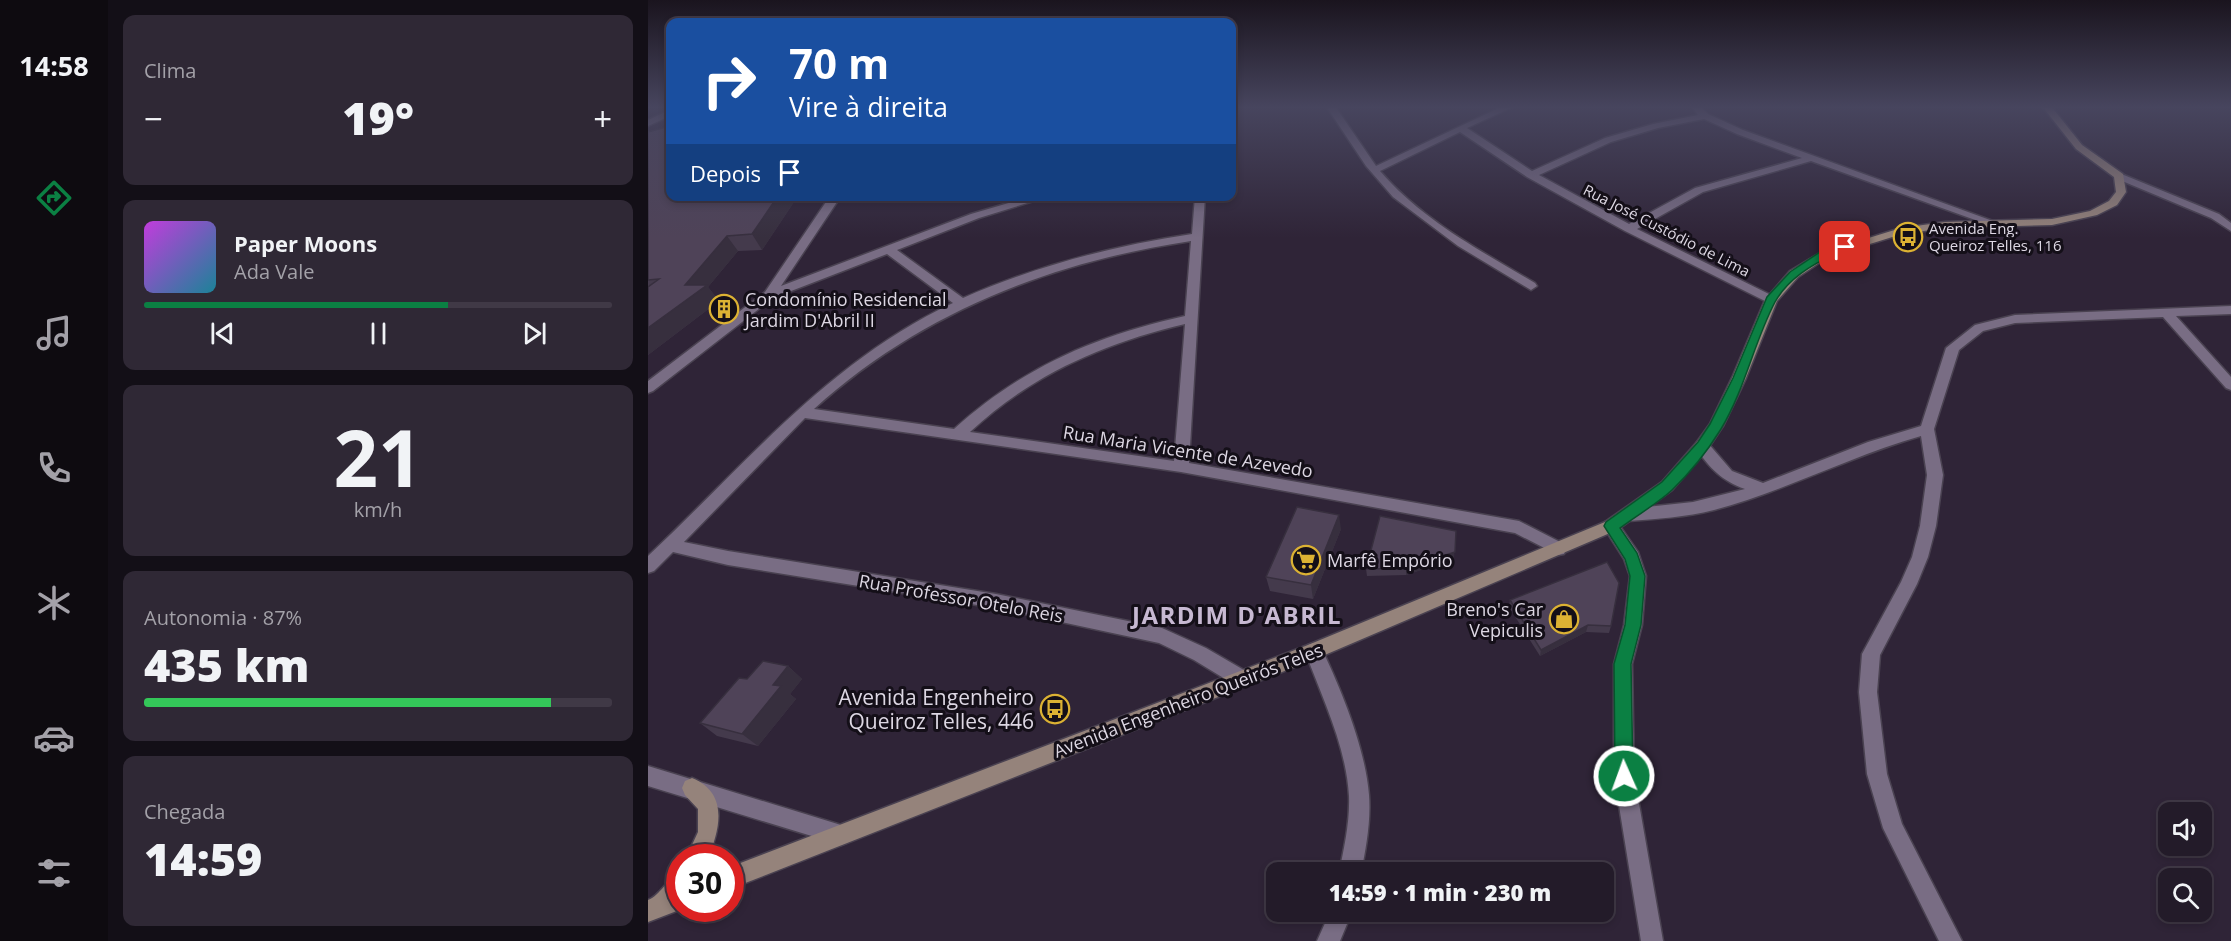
<!DOCTYPE html>
<html lang="pt">
<meta charset="utf-8">
<style>
:root{--surface:#231b29;--page:#2f2835;--text:#f1f3f6;--muted:#a3a1a8;--line:#403946;--accent:#0b8043}
body{margin:0;font-family:"Open Sans",sans-serif;background:var(--page);color:var(--text);height:100vh;display:flex;flex-direction:column;font-size:22px;white-space:nowrap}
*{box-sizing:border-box;margin:0}
p{font-size:20px;color:var(--muted)}
.icon{flex:none;width:33px;height:33px;fill:none;stroke:currentColor;stroke-width:2;stroke-linecap:round;stroke-linejoin:round}
.map{position:relative;flex:1;overflow:hidden}
.details{display:flex;flex-direction:column;gap:15px;padding:15px;background:#130f17;width:540px}
.details>*{flex:none}
.top-card{position:absolute;left:18px;top:18px;width:570px;height:183px;border-radius:12px;box-shadow:0 3px 9px #0003,0 0 0 2px var(--line);background:#1a4fa0;color:#fff;overflow:hidden}
.tools{position:absolute;left:1510px;top:802px;display:grid;gap:12px}
.tools a{display:grid;place-items:center;width:54px;height:54px;border-radius:12px;background:var(--surface);box-shadow:0 3px 9px #0003,0 0 0 2px var(--line);font-size:30px}
.speed{position:absolute;left:18px;top:844px;display:flex;gap:12px;font-size:30px;font-weight:700;text-align:center}
.speed>*{display:grid;place-content:center;width:78px;height:78px;border-radius:50%;background:var(--surface);box-shadow:0 3px 9px #0003,0 0 0 2px var(--line);line-height:1}
.speed .limit{border:9px solid #d22;background:#fff;color:#111}
.pin{position:absolute;display:grid;place-items:center;width:51px;height:51px;color:#fff;margin:-26px;border-radius:12px;box-shadow:0 3px 9px #0006}
.me{position:absolute;width:66px;margin:-33px;rotate:358deg;stroke-linejoin:round;filter:drop-shadow(0 0 4px #0008)}
.turn{display:flex;align-items:center;gap:21px;height:126px;padding:0 24px;font-size:27px}
.turn .icon{width:78px;height:78px;stroke-width:2.5}
.turn b{display:block;font-size:42px;line-height:51px}
.then{display:flex;align-items:center;height:57px;padding:0 24px;background:#0003;gap:12px;font-size:22px}
.big{font-size:45px;font-weight:800;line-height:1.1}
.details .card{flex:1;display:flex;flex-direction:column;justify-content:center;gap:9px;min-width:0;padding:0 21px;border-radius:12px;background:var(--page)}
.details .dial{align-items:center;gap:0}
.dial b{font-size:78px;line-height:1}
.song{display:flex;align-items:center;gap:18px}
.cover{width:72px;height:72px;border-radius:9px;background:linear-gradient(135deg,hsl(290 70% 55%),hsl(190 70% 35%))}
.played{height:6px;border-radius:3px;background:linear-gradient(90deg,var(--accent) 65%,var(--line) 65%)}
.keys{display:flex;justify-content:space-around;direction:ltr}
.heat{display:flex;justify-content:space-between;align-items:center;font-size:33px;direction:ltr}
.charge{height:9px;border-radius:4px;background:linear-gradient(90deg,#34c759 87%,var(--line) 0)}
.trip{position:absolute;left:618px;top:862px;width:348px;height:60px;border-radius:12px;background:var(--surface);box-shadow:0 3px 9px #0003,0 0 0 2px var(--line);font-weight:800;line-height:60px;text-align:center}
main{display:flex;flex:1;min-height:0}
.tab-bar{display:flex;flex-direction:column;width:108px;justify-content:space-around;align-items:center;background:#0e0b10;color:var(--muted)}
.tab-bar .icon{width:42px;height:42px}
.tab-bar .active{color:var(--accent)}
.tab-bar b{font-size:27px;color:var(--text)}
.map>svg:first-child{display:block}
.lines{fill:none;stroke-linecap:round;stroke-linejoin:round}
.minor-casing{stroke:#4a4251;stroke-width:3}
.secondary-casing{stroke:#4a4251;stroke-width:3}
.minor{fill:#796d84;fill-rule:evenodd}
.secondary{fill:#95837b;fill-rule:evenodd}
.wall{fill:#443a4c}
.shaded-wall{fill:#372f3e}
.building{fill:#4f4358;stroke:#372f3e;stroke-width:1.5}
.route{fill:#0b8043;stroke:#07532c;stroke-width:1.5}
.labels{text-anchor:middle;dominant-baseline:central;stroke-width:6;stroke-linejoin:round;paint-order:stroke}
.far-poi-label{font-size:15px;fill:#ddd7e3;stroke:#140f18;text-anchor:start}
.far-street-label{font-size:15px;fill:#ddd7e3;stroke:#140f18}
.poi-label{font-size:18px;fill:#ddd7e3;stroke:#140f18;text-anchor:start}
.street-label{font-size:18px;fill:#ddd7e3;stroke:#140f18}
.near-poi-label{font-size:21px;fill:#ddd7e3;stroke:#140f18;text-anchor:end}
.district-label{font-size:24px;font-weight:bold;letter-spacing:1.5px;fill:#c7b9d2;stroke:#140f18}
</style>
<main>
<nav class="tab-bar">
<b>14:58</b>
<svg class="icon active" aria-label="directions" viewBox="0 0 24 24"><path d="M12 3l9 9-9 9-9-9zM9 14v-3h6M13 9l2 2-2 2"/></svg>
<svg class="icon" aria-label="music" viewBox="0 0 24 24"><path d="M9 18V5l10-2v13"/><circle cx="6" cy="18" r="3"/><circle cx="16" cy="16" r="3"/></svg>
<svg class="icon" aria-label="phone" viewBox="0 0 24 24"><path d="M5 4h4l2 5-3 2q2 4 5 5l2-3 5 2v4C11 20 4 13 5 4z"/></svg>
<svg class="icon" aria-label="climate" viewBox="0 0 24 24"><path d="M12 3v18M4 7l16 10M4 17L20 7"/></svg>
<svg class="icon" aria-label="car" viewBox="0 0 24 24"><path d="M5 17H2v-5l4-1 3-4h7l3 4 3 1v5h-3M9 17h6M6 11h13"/><circle cx="7" cy="17" r="2"/><circle cx="17" cy="17" r="2"/></svg>
<svg class="icon" aria-label="filters" viewBox="0 0 24 24"><path d="M4 7h16M4 17h16"/><circle cx="9" cy="7" r="2"/><circle cx="15" cy="17" r="2"/></svg>
</nav>
<section class="details">
<div class="card"><p>Clima</p>
<div class="heat"><a>−</a><b class="big">19°</b><a>+</a></div>
</div>
<div class="card">
<div class="song"><i class="cover"></i><div><b>Paper Moons</b><p>Ada Vale</p></div></div>
<div class="played"></div>
<div class="keys"><svg class="icon" aria-label="previous" viewBox="0 0 24 24"><path d="M18 5L8 12l10 7zM5 5v14"/></svg><svg class="icon" aria-label="pause" viewBox="0 0 24 24"><path d="M8 5v14M16 5v14"/></svg><svg class="icon" aria-label="next" viewBox="0 0 24 24"><path d="M6 5l10 7-10 7zM19 5v14"/></svg></div>
</div>
<div class="card dial"><b>21</b><p>km/h</p></div>
<div class="card"><p>Autonomia · 87%</p><b class="big">435 km</b><div class="charge"></div></div>
<div class="card"><p>Chegada</p><b class="big">14:59</b></div>
</section>
<div class="map">
<svg width="1583" height="941" viewBox="0 0 1583 941">
<rect width="100%" height="100%" fill="#2f2437"/>
<g class="lines">
<g class="minor-casing">
<path id="minor" d="M678,106h9l41,60 127,-60h12l-48,22 65,43 73,-33 48,-14 45,-9 -7,-9h9l8,8 35,16 258,94 -1,2h-8l-181,-65 -108,31 -66,37 138,68 2,3 -6,4 -146,-73 -98,-54 -67,-45 -80,39c42,49 101,80 155,112l2,3 -6,4 -73,-44 -65,-49 -27,-31zM1056,119l33,15 65,24 -107,30 -66,36 -90,-49 72,-33 47,-14z
M22,110v6l-22,10v-6z
M1471,173l100,41 12,9v8l-20,-13 -96,-40 -1,-2z
M182,196h11l-60,90 190,-72 61,-18h18l-71,22 -82,32 66,48c73,-32 149,-52 229,-64l3,-38h10l-16,267 330,58 45,23 2,5 -2,5 -6,1 -43,-22 -334,-61 -376,-54 -121,124 44,9 268,43 166,34 44,20 43,25 2,6 -2,6 -7,2 -7,-2 -41,-25 -35,-17 -163,-35 -268,-43 -55,-13 -19,19 -6,2v-17c97,-91 182,-196 305,-253l-66,-49 -114,44 -120,93 -5,2v-12l117,-89zM543,241l-6,75c-90,20 -162,51 -231,113l-140,-20c106,-96 236,-147 377,-168zM537,324l-11,137 -204,-29c61,-57 134,-89 215,-108z
M1583,306v8l-55,2 55,61v13l-5,-2 -63,-71 -148,6 -32,8 -24,19 -25,79 9,46 -7,51 -8,31 -11,27 -37,71 -3,37 10,82 15,50 60,117h-23l-56,-113 -16,-54 -8,-82 3,-38 39,-72 11,-25 8,-31 7,-51 -6,-39c-70,20 -136,55 -207,74 -28,7 -57,9 -86,11l-6,-2 -2,-4 2,-4 6,-2 65,-7 52,-13c-23,-8 -35,-21 -48,-39l-2,-4 2,-4h10l25,29 31,12 105,-41 53,-16 25,-78 29,-23 40,-10z
M963,520l6,2 21,30 8,24 -4,49 -10,39 2,111 29,166h-22l-27,-166v-111l10,-39 6,-49 -6,-17 -21,-33 2,-4z
M666,643l6,2c21,44 45,102 49,150 2,26 -3,53 -8,78h-22c5,-25 11,-51 10,-77 -3,-51 -27,-98 -44,-145l3,-6z
M0,766l193,59 7,3 3,7 -3,7 -7,3 -193,-59z
M682,912h22l-12,29h-23z"/>
</g>
<g class="secondary-casing">
<path id="secondary" d="M1394,106h9l31,39 41,29 3,18 -9,13 -20,10 -45,10 -107,3 -43,6 -74,23 -30,20 -21,24 -31,77 -23,48 -16,24 -35,40 -55,40 -297,127 -590,232v-22l578,-222 297,-123 57,-40 35,-40 13,-18 22,-46 33,-78 25,-29 30,-18 81,-25 44,-6 107,-3 38,-8 19,-10 7,-9 -2,-15 -38,-28z
M44,778c37,15 28,51 16,80h-22l12,-26v-23l-13,-14 -3,-7 3,-7z
M32,873v36h2l-34,13v-22c13,-5 18,-21 32,-27z"/>
</g>
<use href="#minor" class="minor"/>
<use href="#secondary" class="secondary"/>
</g>
<path class="wall" d="M0,132l150,64 -36,54 -24,1 -30,36 11,14 -71,54z
M693,529l-28,70 -43,-8 -4,-14z
M806,559l-48,16 -39,1 -1,-7z
M862,600l101,26 -2,7 -23,-1 -46,24 -31,-49z
M140,666l14,13 -12,15 6,5 -38,47 -41,-10 -17,-13 47,-44z"/>
<path class="shaded-wall" d="M130,196h20l-36,54 -10,-16z
M79,236l11,15 -30,36 11,14 -71,54v-27z
M691,515l2,14 -28,70 -2,-14z
M808,531l-2,28 -48,16v-7z
M940,625l-2,7 -46,24 1,-6z
M140,666l14,13 -12,15 6,5 -38,47 -16,-12 31,-49z"/>
<path class="building" d="M18,127h4v69h108l-26,38 -25,2 -42,49h22l-59,43v-41l11,-8 -11,1v-148z
M649,507l42,8 -28,70 -45,-8z
M732,516l76,15 -1,21 -49,16 -40,1z
M959,562l12,21 -8,43 -23,-1 -47,25 -31,-50z
M115,661l25,5 -15,19 8,1 -39,48 -42,-11 39,-45 8,1z"/>
<linearGradient id="sky" x2="0" y2="1"><stop stop-color="#1a141e"/><stop offset="0.45" stop-color="#47455e"/><stop offset="1" stop-color="#47455e" stop-opacity="0"/></linearGradient>
<rect width="1583" height="238" fill="url(#sky)"/>
<path class="route" d="M1197,244l3,1v4c-27,10 -58,26 -73,53 -21,40 -30,87 -54,127 -13,21 -31,44 -49,61 -15,14 -35,25 -52,38l17,25 8,23 -4,49 -10,39 2,112 -3,6 -6,2 -7,-2 -2,-6 -1,-112 11,-39 5,-49 -5,-17 -21,-33 2,-4 56,-40 36,-40 12,-18 23,-46 34,-81 23,-25 30,-20z"/>
<defs>
<g id="bus-ring" transform="scale(1.5)"><circle r="9.5" fill="#140f18" stroke="#dcb233" stroke-width="1.5"/><path d="M-5-6H5V4H4V6H2V4H-2V6H-4V4H-5ZM-3.5-4V0h7V-4ZM-3.5 1.2v1.5H-2V1.2ZM2 1.2v1.5H3.5V1.2Z" fill="#dcb233"/></g>
<g id="building-ring" transform="scale(1.5)"><circle r="9.5" fill="#140f18" stroke="#dcb233" stroke-width="1.5"/><path d="M-4-6H4V6H1V3H-1V6H-4ZM-2.5-4.3h1.7v1.8h-1.7ZM.8-4.3h1.7v1.8H.8ZM-2.5-1h1.7V.8h-1.7ZM.8-1h1.7V.8H.8Z" fill="#dcb233"/></g>
<g id="supermarket-ring" transform="scale(1.5)"><circle r="9.5" fill="#140f18" stroke="#dcb233" stroke-width="1.5"/><path d="M-6-5.5h2.5l.6 2H6L4.5 2H-2.5L-4.4-4H-6ZM-1.5 3.2a1.3 1.3 0 1 0 .1 0ZM3 3.2a1.3 1.3 0 1 0 .1 0Z" fill="#dcb233"/></g>
<g id="shop-ring" transform="scale(1.5)"><circle r="9.5" fill="#140f18" stroke="#dcb233" stroke-width="1.5"/><path d="M-5-2.5h2.3a2.7 3.5 0 0 1 5.4 0H5L5.5 6h-11ZM-1.5-2.5h3a1.5 2.3 0 0 0-3 0Z" fill="#dcb233"/></g>
</defs>
<g fill-rule="evenodd">
<use href="#bus-ring" x="1260" y="237"/>
<use href="#building-ring" x="76" y="309"/>
<use href="#supermarket-ring" x="658" y="560"/>
<use href="#shop-ring" x="916" y="619"/>
<use href="#bus-ring" x="407" y="709"/>
</g>
<g class="labels">
<g class="far-poi-label">
<text x="1281" y="228">Avenida Eng.<tspan x="1281" dy="17">Queiroz Telles, 116</tspan></text>
</g>
<g class="far-street-label">
<text transform="translate(1019 230) rotate(27)">Rua José Custódio de Lima</text>
</g>
<g class="poi-label">
<text x="97" y="299">Condomínio Residencial<tspan x="97" dy="21">Jardim D'Abril II</tspan></text>
<text x="679" y="560">Marfê Empório</text>
<text x="895" y="609" text-anchor="end">Breno's Car<tspan x="895" dy="21">Vepiculis</tspan></text>
</g>
<g class="street-label">
<text transform="translate(540 451) rotate(9)">Rua Maria Vicente de Azevedo</text>
<text transform="translate(313 598) rotate(10)">Rua Professor Otelo Reis</text>
<text transform="translate(540 700) rotate(-21)">Avenida Engenheiro Queirós Teles</text>
</g>
<g class="near-poi-label">
<text x="386" y="697">Avenida Engenheiro<tspan x="386" dy="24">Queiroz Telles, 446</tspan></text>
</g>
<g class="district-label">
<text x="589" y="614">JARDIM D'ABRIL</text>
</g>
</g>
</svg>
<div class="tools">
<a><svg class="icon" aria-label="sound" viewBox="0 0 24 24"><path d="M4 9h4l5-4v14l-5-4H4zM17 9q2 3 0 6"/></svg></a>
<a><svg class="icon" aria-label="search" viewBox="0 0 24 24"><circle cx="10" cy="10" r="6"/><path d="M15 15l6 6"/></svg></a>
</div>
<div class="speed"><div class="limit">30</div></div>
<div class="pin" style="left:1197px;top:247px;background:#d93025"><svg class="icon" aria-label="arrive" viewBox="0 0 24 24"><path d="M6 21V4h12l-3 4 3 4H6"/></svg></div>
<svg class="me" style="left:976px;top:776px" viewBox="-20 -20 40 40"><circle r="17" fill="#0b8043" stroke="#fff" stroke-width="3"/><path d="M0-11L8 9 0 5-8 9z" fill="#fff"/></svg>
<div class="trip">14:59 · 1 min · 230 m</div>
<div class="top-card">
<div class="turn"><svg class="icon" aria-label="right" viewBox="0 0 24 24"><path d="M7 20v-9h11M14 6l5 5-5 5"/></svg><div><b>70 m</b>Vire à direita</div></div>
<div class="then">Depois<svg class="icon" aria-label="arrive" viewBox="0 0 24 24"><path d="M6 21V4h12l-3 4 3 4H6"/></svg></div>
</div>
</div>
</main>
